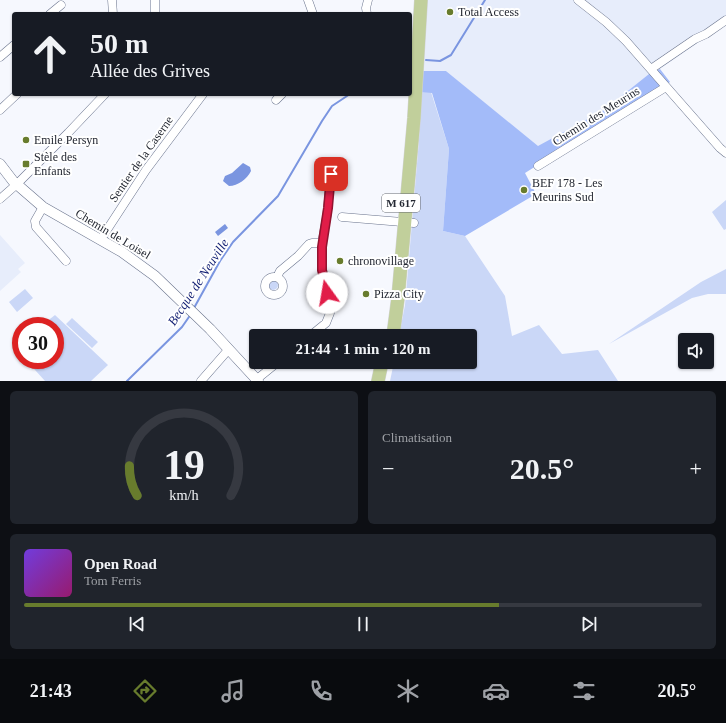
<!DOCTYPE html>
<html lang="fr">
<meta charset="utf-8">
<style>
:root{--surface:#171b24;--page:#20242c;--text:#f1f3f6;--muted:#9ea1a6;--line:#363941;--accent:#687c2d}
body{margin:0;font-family:Georgia,serif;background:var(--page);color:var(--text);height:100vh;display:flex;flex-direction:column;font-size:15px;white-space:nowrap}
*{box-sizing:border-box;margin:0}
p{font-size:13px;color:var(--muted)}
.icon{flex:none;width:22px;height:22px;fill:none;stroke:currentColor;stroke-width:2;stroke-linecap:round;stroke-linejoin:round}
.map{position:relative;height:381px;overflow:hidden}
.drawer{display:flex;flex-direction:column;gap:10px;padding:10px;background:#0d0f14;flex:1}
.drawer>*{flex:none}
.hud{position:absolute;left:12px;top:12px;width:400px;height:84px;border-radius:4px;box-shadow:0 1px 3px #0004;background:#171b24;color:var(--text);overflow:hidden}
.controls{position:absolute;left:678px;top:333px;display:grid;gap:8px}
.controls a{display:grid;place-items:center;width:36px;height:36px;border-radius:4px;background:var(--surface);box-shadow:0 1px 3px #0004;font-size:20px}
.speed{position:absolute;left:12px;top:317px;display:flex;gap:8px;font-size:20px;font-weight:700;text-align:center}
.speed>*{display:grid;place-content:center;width:52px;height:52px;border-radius:50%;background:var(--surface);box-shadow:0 1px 3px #0004;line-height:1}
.speed .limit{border:6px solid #d22;background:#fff;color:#111}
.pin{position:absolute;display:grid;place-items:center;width:34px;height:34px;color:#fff;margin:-17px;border-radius:8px;box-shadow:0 2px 6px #0006}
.me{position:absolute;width:44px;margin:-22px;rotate:347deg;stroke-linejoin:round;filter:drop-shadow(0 0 3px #0008)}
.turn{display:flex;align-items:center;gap:14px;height:84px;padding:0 12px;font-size:18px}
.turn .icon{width:52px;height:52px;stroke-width:2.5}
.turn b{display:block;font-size:28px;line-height:34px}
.big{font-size:30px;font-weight:800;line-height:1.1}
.drawer .widget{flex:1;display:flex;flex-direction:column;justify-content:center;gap:6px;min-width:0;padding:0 14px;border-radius:6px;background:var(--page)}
.drawer .dial{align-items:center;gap:0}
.dial svg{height:104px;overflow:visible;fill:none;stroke:var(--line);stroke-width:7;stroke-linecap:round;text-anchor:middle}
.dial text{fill:var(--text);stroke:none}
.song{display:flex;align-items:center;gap:12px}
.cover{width:48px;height:48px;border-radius:6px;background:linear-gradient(135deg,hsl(260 70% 55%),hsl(320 70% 35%))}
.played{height:4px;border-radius:2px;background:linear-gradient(90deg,var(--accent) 70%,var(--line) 70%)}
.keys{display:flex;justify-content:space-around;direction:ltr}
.heat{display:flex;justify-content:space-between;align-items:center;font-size:22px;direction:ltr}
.drawer .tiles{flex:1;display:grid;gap:10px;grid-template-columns:1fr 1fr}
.widget:last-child{grid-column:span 2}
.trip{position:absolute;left:249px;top:329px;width:228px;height:40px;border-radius:4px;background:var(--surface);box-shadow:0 1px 3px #0004;font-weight:800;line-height:40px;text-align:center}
.menu{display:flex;height:64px;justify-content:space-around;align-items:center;background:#090b0e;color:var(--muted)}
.menu .icon{width:28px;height:28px}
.menu .active{color:var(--accent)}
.menu b{font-size:18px;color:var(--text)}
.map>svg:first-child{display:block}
.built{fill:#e7edfb}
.green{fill:#cad7f7}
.forest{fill:#a3bbf9}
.water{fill:#7a95e0}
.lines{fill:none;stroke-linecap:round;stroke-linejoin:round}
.stream{stroke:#7a95e0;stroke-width:2}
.minor-casing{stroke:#69738c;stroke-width:9}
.tertiary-casing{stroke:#69738c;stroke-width:11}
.primary-casing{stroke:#d3d4d6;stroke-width:14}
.minor{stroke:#fff;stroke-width:8}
.tertiary{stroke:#fff;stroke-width:10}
.primary{stroke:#c1cf9b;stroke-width:13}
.route-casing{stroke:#92132f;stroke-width:10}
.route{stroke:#e11d48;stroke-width:7}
.poi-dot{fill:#687c2d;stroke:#fff;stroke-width:1.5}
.labels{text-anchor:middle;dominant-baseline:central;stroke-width:4;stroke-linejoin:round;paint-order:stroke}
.shield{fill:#fff;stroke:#65686f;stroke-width:1}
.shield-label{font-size:11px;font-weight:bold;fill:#232731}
.poi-label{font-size:12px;fill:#232731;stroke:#fff;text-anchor:start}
.street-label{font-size:12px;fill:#232731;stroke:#fff}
.water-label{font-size:13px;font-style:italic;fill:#101d72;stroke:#fff}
</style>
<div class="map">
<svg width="726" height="381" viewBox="0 0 726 381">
<rect width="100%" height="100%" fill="#f6f8fe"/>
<path class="built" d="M424,0h302v23l-66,46 -11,5 -45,36 -66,37 -92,-76h-25z
M0,235l25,28 -7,6 3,3 -21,19z"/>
<path class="green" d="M421,92h10l18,57 -6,82 22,5 40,60 7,40 27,-11 23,29 36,-4 20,31h-228l4,-19h76v-26h-71l6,-31 14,-165z
M726,200v29l-2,1 -12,-18z
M726,269v25h-18l-16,4 -83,46 92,-62z
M268 285a5 5 0 1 1 10 0a5 5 0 1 1-10 0Z
M25,289l8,9 -16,14 -8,-10z
M55,315l53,50 -17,16h-46l-19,-21h29v-34h-14z
M72,318l26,24 -6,6 -26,-24z"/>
<path class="forest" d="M660,69l10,13 -145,91 11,21 -71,42 -22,-5 6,-82 -17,-56 -11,-1v-21h25l92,75 66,-36 45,-36z"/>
<path class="water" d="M243,163l7,4 1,4c-4,8 -13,15 -22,15l-6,-5 2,-5 7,-3z
M225,224l3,4 -10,8 -3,-4z"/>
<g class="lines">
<path class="stream" d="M426,60l14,1 11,-6 34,-55
M194,308l26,-47 13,-19 45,-46 44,-75 10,-15 18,-12
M127,381l55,-54 9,-13"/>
<g class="minor-casing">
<path id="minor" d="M112,0l1,14
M155,0v14
M308,0l5,14
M578,0l28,22 20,19 94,107 6,5
M50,14l11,-9
M367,14l-1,-6 2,-8
M0,57l14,-12
M651,69l44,-30 11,-5 20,-14
M276,100l6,-6
M0,110l17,-16
M538,166l128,-79
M0,199l17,-15 51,-51 37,-39
M43,207l-8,14 1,6 30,34
M342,217l72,6
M101,239l45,-69 57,-76
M277,277l3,-6 18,-15 11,-12 3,-1h10l5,-28 4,-41
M265 286a9 9 0 1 1 18 0a9 9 0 1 1-18 0Z
M310,336l16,-13 4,-10v-8l-8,-35v-27
M257,379l21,-17
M201,381l28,-32"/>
</g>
<g class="tertiary-casing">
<path id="tertiary" d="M0,164l13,17 30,26 79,45 33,24 55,53 48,52"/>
</g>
<g class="primary-casing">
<path id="primary" d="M393,336l5,-38 16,-180 7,-118
M378,381l4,-19"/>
</g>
<use href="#minor" class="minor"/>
<use href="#tertiary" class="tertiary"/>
<use href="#primary" class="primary"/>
</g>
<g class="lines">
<g class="route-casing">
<path id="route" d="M327,293l-5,-23v-23l6,-39 3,-34"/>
</g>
<use href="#route" class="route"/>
</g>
<g class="poi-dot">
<circle cx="450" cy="12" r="4"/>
<circle cx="26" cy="140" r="4"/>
<rect x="22" y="160" width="8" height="8" rx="2"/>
<circle cx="524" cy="190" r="4"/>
<circle cx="340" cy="261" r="4"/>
<circle cx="366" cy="294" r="4"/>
</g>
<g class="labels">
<rect class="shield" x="382" y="194" width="38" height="18" rx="3"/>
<g class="shield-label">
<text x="401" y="203">M 617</text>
</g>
<g class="poi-label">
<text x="458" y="12">Total Access</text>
<text x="34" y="140">Emile Persyn</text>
<text x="34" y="157">Stèle des<tspan x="34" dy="14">Enfants</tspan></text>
<text x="532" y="183">BEF 178 - Les<tspan x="532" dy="14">Meurins Sud</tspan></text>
<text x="348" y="261">chronovillage</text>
<text x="374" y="294">Pizza City</text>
</g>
<g class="street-label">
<text transform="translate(596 116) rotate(-32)">Chemin des Meurins</text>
<text transform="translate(141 159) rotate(-55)">Sentier de la Caserne</text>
<text transform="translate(113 234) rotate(31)">Chemin de Loisel</text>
</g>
<g class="water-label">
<text transform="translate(198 282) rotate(-57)">Becque de Neuville</text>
</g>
</g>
</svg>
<div class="controls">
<a><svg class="icon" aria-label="sound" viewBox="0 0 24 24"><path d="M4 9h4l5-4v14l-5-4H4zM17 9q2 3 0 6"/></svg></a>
</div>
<div class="speed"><div class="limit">30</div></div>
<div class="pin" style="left:331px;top:174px;background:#d93025"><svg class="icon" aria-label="arrive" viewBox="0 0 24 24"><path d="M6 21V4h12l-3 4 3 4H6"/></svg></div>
<svg class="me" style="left:327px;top:293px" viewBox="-20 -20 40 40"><circle r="19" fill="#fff"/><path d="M0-13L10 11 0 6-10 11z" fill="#e11d48"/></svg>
<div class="trip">21:44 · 1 min · 120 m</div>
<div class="hud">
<div class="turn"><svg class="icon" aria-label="ahead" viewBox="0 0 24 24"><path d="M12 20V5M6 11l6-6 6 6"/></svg><div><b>50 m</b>Allée des Grives</div></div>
</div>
</div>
<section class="drawer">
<div class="tiles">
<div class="widget dial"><svg viewBox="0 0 100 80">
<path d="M14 69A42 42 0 1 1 86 69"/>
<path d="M14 69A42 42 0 0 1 8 46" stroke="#687c2d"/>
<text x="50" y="56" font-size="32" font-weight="700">19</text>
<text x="50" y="72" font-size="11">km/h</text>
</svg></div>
<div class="widget"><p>Climatisation</p>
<div class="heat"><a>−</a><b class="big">20.5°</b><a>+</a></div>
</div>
<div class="widget">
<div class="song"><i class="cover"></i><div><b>Open Road</b><p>Tom Ferris</p></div></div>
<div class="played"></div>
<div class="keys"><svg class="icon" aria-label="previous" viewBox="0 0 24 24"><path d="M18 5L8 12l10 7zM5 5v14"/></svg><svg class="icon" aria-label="pause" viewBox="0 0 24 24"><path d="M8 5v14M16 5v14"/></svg><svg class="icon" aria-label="next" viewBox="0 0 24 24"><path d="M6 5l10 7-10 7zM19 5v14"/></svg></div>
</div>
</div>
</section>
<nav class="menu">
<b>21:43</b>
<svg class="icon active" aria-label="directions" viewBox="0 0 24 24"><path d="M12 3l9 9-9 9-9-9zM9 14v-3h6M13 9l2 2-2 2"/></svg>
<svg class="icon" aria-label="music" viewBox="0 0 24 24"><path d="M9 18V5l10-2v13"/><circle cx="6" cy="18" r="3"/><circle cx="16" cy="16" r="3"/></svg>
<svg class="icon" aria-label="phone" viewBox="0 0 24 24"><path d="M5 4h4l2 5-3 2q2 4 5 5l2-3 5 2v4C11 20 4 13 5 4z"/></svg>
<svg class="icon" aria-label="climate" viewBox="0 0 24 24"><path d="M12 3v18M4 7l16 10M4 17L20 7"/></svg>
<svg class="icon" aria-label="car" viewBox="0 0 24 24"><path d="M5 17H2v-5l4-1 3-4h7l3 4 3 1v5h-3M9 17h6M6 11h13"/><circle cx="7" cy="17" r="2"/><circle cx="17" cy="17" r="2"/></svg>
<svg class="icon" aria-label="filters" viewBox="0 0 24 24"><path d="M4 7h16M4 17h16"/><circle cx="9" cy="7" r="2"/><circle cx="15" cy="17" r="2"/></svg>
<b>20.5°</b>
</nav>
